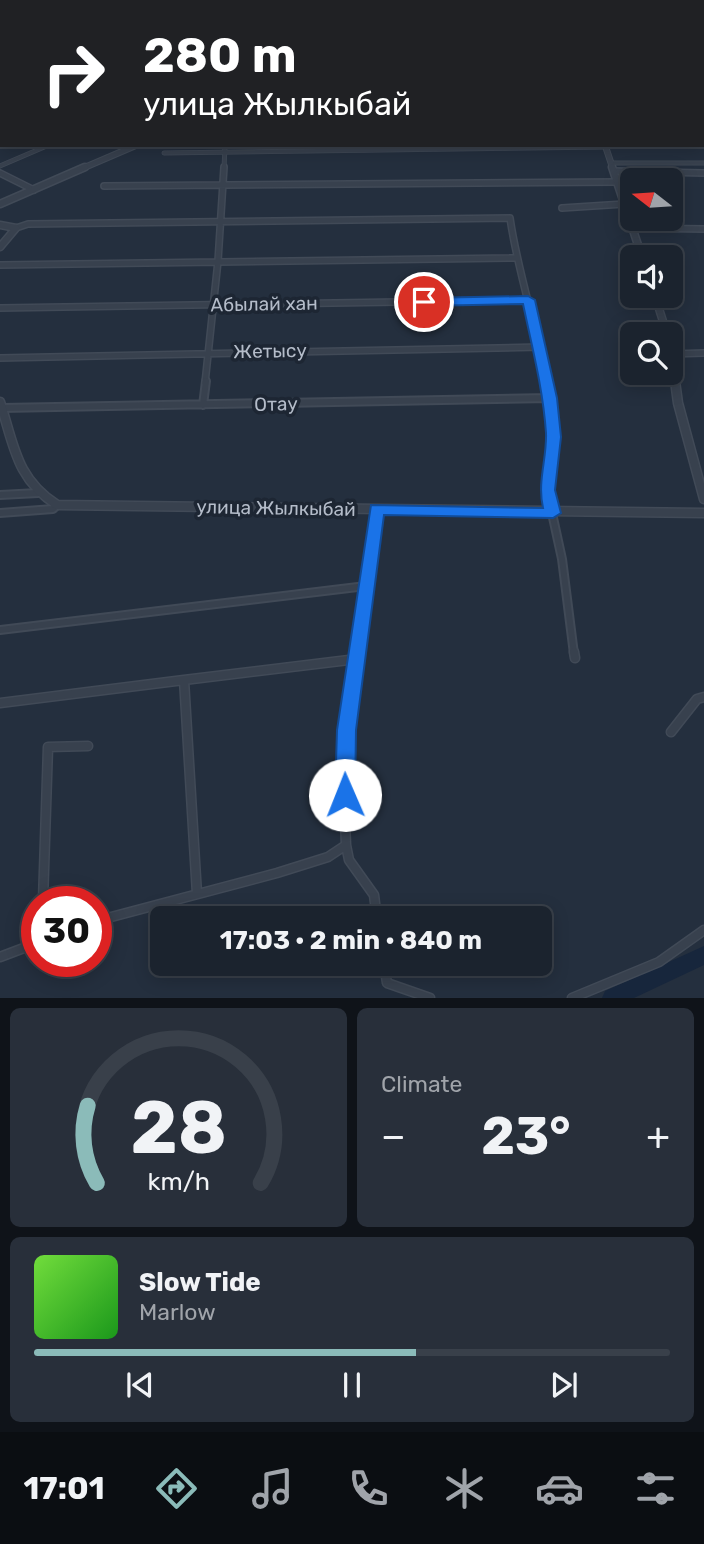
<!DOCTYPE html>
<meta charset="utf-8">
<style>
:root{--surface:#1b232e;--page:#282f3a;--text:#f1f3f6;--muted:#a0a4aa;--line:#39404a;--accent:#8bbbb9}
body{margin:0;font-family:Rubik,sans-serif;background:var(--page);color:var(--text);height:100vh;display:flex;flex-direction:column;font-size:26px;white-space:nowrap}
*{box-sizing:border-box;margin:0}
p{font-size:23px;color:var(--muted)}
.icon{flex:none;width:38px;height:38px;fill:none;stroke:currentColor;stroke-width:2;stroke-linecap:round;stroke-linejoin:round}
.map{position:relative;height:998px;overflow:hidden}
.sheet{display:flex;flex-direction:column;gap:10px;padding:10px;background:#0f1319;flex:1}
.sheet>*{flex:none}
.hud{position:absolute;left:0px;top:0px;width:705px;height:147px;box-shadow:0 4px 18px #0003,0 0 0 2px var(--line);background:#202124;color:#fff;overflow:hidden}
.needle{width:46px;rotate:287deg}
.tools{position:absolute;left:620px;top:168px;display:grid;gap:14px}
.tools a{display:grid;place-items:center;width:63px;height:63px;border-radius:10px;background:var(--surface);box-shadow:0 4px 18px #0003,0 0 0 2px var(--line);font-size:35px}
.speed{position:absolute;left:21px;top:886px;display:flex;gap:14px;font-size:35px;font-weight:700;text-align:center}
.speed>*{display:grid;place-content:center;width:91px;height:91px;border-radius:50%;background:var(--surface);box-shadow:0 4px 18px #0003,0 0 0 2px var(--line);line-height:1}
.speed .limit{border:10px solid #d22;background:#fff;color:#111}
.pin{position:absolute;display:grid;place-items:center;width:60px;height:60px;color:#fff;margin:-30px;border:4px solid #fff;border-radius:50%;box-shadow:0 2px 7px #0007}
.me{position:absolute;width:77px;margin:-38px;rotate:359deg;stroke-linejoin:round;filter:drop-shadow(0 0 5px #0008)}
.turn{display:flex;align-items:center;gap:24px;height:147px;padding:0 28px;font-size:32px}
.turn .icon{width:91px;height:91px;stroke-width:2.5}
.turn b{display:block;font-size:49px;line-height:60px}
.big{font-size:52px;font-weight:700;line-height:1.1}
.sheet .card{flex:1;display:flex;flex-direction:column;justify-content:center;gap:10px;min-width:0;padding:0 24px;border-radius:10px;background:var(--page)}
.sheet .dial{align-items:center;gap:0}
.dial svg{height:182px;overflow:visible;fill:none;stroke:var(--line);stroke-width:7;stroke-linecap:round;text-anchor:middle}
.dial text{fill:var(--text);stroke:none}
.song{display:flex;align-items:center;gap:21px}
.cover{width:84px;height:84px;border-radius:10px;background:linear-gradient(135deg,hsl(100 70% 55%),hsl(120 70% 35%))}
.played{height:7px;border-radius:4px;background:linear-gradient(90deg,var(--accent) 60%,var(--line) 60%)}
.keys{display:flex;justify-content:space-around;direction:ltr}
.heat{display:flex;justify-content:space-between;align-items:center;font-size:38px;direction:ltr}
.sheet .tiles{flex:1;display:grid;gap:10px;grid-template-columns:1fr 1fr}
.card:last-child{grid-column:span 2}
.trip{position:absolute;left:150px;top:906px;width:402px;height:70px;border-radius:10px;background:var(--surface);box-shadow:0 4px 18px #0003,0 0 0 2px var(--line);font-weight:700;line-height:70px;text-align:center}
.tab-bar{display:flex;height:112px;justify-content:space-around;align-items:center;background:#0b0e12;color:var(--muted)}
.tab-bar .icon{width:49px;height:49px}
.tab-bar .on{color:var(--accent)}
.tab-bar b{font-size:32px;color:var(--text)}
.map>svg:first-child{display:block}
.lines{fill:none;stroke-linecap:round;stroke-linejoin:round}
.river{fill:#17263c;fill-rule:evenodd}
.minor-far3-casing{stroke:#414a57;stroke-width:5}
.minor-far2-casing{stroke:#414a57;stroke-width:8}
.minor-far1-casing{stroke:#414a57;stroke-width:10}
.minor-casing{stroke:#414a57;stroke-width:11}
.tertiary-far2-casing{stroke:#414a57;stroke-width:7}
.tertiary-far1-casing{stroke:#414a57;stroke-width:9}
.tertiary-casing{stroke:#414a57;stroke-width:11}
.minor-far3{stroke:#38414e;stroke-width:3.5}
.minor-far2{stroke:#38414e;stroke-width:5}
.minor-far1{stroke:#38414e;stroke-width:6}
.minor{stroke:#38414e;stroke-width:8}
.tertiary-far2{stroke:#38414e;stroke-width:5}
.tertiary-far1{stroke:#38414e;stroke-width:6}
.tertiary{stroke:#38414e;stroke-width:8}
.route{fill:#1a73e8;stroke:#114b97;stroke-width:2}
.labels{text-anchor:middle;dominant-baseline:central;stroke-width:7;stroke-linejoin:round;paint-order:stroke}
.street-label{font-size:19px;fill:#b4bcc9;stroke:#1d2633}
</style>
<div class="map">
<svg width="704" height="998" viewBox="0 0 704 998">
<rect width="100%" height="100%" fill="#242f3e"/>
<g class="lines">
<path class="river" d="M704,946v19l-70,33h-32l3,-7z"/>
<g class="minor-far3-casing">
<path id="minor-far3" d="M661,0l6,2
M46,2l5,-2
M115,2l5,-2
M188,2l5,-2
M361,2l6,-2
M450,2l5,-2
M546,2l5,-2
M164,153l442,-6
M612,163h92
M0,166l49,-21
M224,169l1,-24"/>
</g>
<g class="minor-far2-casing">
<path id="minor-far2" d="M614,171l90,2
M0,173l34,17
M104,186l513,-4
M562,208l62,-4
M16,228l12,-4 482,-6c8,56 27,109 37,165
M634,228l70,1
M0,265l516,-7
M0,308l528,-8
M671,354l33,-1
M0,358l541,-11
M205,383l13,-122 6,-94"/>
</g>
<g class="minor-far1-casing">
<path id="minor-far1" d="M547,381l7,56 -7,53 15,69 12,95
M203,405l3,-24
M2,408l548,-10
M0,495l38,-2
M0,513l53,-4 4,-4
M0,630l366,-44
M356,654l20,-145"/>
</g>
<g class="minor-casing">
<path id="minor" d="M357,652l-14,120 3,73 3,15 25,35 3,24
M574,652l1,6
M184,680l173,-21
M0,703l184,-23 13,214
M671,732l26,-33 7,-2
M43,901l5,-154 40,-1
M96,921l181,-48 51,-16 18,-12
M0,957l37,-14
M384,964l3,19 43,15
M572,998l87,-36 45,-32"/>
</g>
<g class="tertiary-far2-casing">
<path id="tertiary-far2" d="M320,0l5,2
M258,2l5,-2
M605,145l8,24
M81,169l56,-24"/>
</g>
<g class="tertiary-far1-casing">
<path id="tertiary-far1" d="M612,167l30,90
M0,204l85,-37
M0,225l16,3
M0,247l16,-19
M655,296l12,38
M670,344l5,39"/>
</g>
<g class="tertiary-casing">
<path id="tertiary" d="M675,381l3,22 26,96
M0,402c14,43 16,77 57,103l647,8"/>
</g>
<use href="#minor-far3" class="minor-far3"/>
<use href="#minor-far2" class="minor-far2"/>
<use href="#minor-far1" class="minor-far1"/>
<use href="#minor" class="minor"/>
<use href="#tertiary-far2" class="tertiary-far2"/>
<use href="#tertiary-far1" class="tertiary-far1"/>
<use href="#tertiary" class="tertiary"/>
</g>
<path class="route" d="M528,296l7,4 22,98 4,39 -6,53 6,23 -8,5 -169,-3 -28,215 -1,65 -3,6 -7,2 -7,-2 -3,-6 2,-65 34,-225 172,3c-6,-27 4,-49 3,-75 -3,-44 -14,-86 -23,-129l-99,2 -7,-4 7,-4z"/>
<g class="labels">
<g class="street-label">
<text transform="translate(264 304) rotate(-1)">Абылай хан</text>
<text transform="translate(270 351) rotate(-1)">Жетысу</text>
<text transform="translate(276 404) rotate(-1)">Отау</text>
<text transform="translate(276 508) rotate(1)">улица Жылкыбай</text>
</g>
</g>
</svg>
<div class="tools">
<a><svg class="needle" viewBox="-14 -14 28 28"><path d="M0-13l5 13h-10z" fill="#e53935"/><path d="M0 13l5-13h-10z" fill="#a0a4aa"/></svg></a>
<a><svg class="icon" aria-label="sound" viewBox="0 0 24 24"><path d="M4 9h4l5-4v14l-5-4H4zM17 9q2 3 0 6"/></svg></a>
<a><svg class="icon" aria-label="search" viewBox="0 0 24 24"><circle cx="10" cy="10" r="6"/><path d="M15 15l6 6"/></svg></a>
</div>
<div class="speed"><div class="limit">30</div></div>
<div class="pin" style="left:424px;top:302px;background:#d93025"><svg class="icon" aria-label="arrive" viewBox="0 0 24 24"><path d="M6 21V4h12l-3 4 3 4H6"/></svg></div>
<svg class="me" style="left:345px;top:795px" viewBox="-20 -20 40 40"><circle r="19" fill="#fff"/><path d="M0-13L10 11 0 6-10 11z" fill="#1a73e8"/></svg>
<div class="trip">17:03 · 2 min · 840 m</div>
<div class="hud">
<div class="turn"><svg class="icon" aria-label="right" viewBox="0 0 24 24"><path d="M7 20v-9h11M14 6l5 5-5 5"/></svg><div><b>280 m</b>улица Жылкыбай</div></div>
</div>
</div>
<section class="sheet">
<div class="tiles">
<div class="card dial"><svg viewBox="0 0 100 80">
<path d="M14 69A42 42 0 1 1 86 69"/>
<path d="M14 69A42 42 0 0 1 10 35" stroke="#8bbbb9"/>
<text x="50" y="56" font-size="32" font-weight="700">28</text>
<text x="50" y="72" font-size="11">km/h</text>
</svg></div>
<div class="card"><p>Climate</p>
<div class="heat"><a>−</a><b class="big">23°</b><a>+</a></div>
</div>
<div class="card">
<div class="song"><i class="cover"></i><div><b>Slow Tide</b><p>Marlow</p></div></div>
<div class="played"></div>
<div class="keys"><svg class="icon" aria-label="previous" viewBox="0 0 24 24"><path d="M18 5L8 12l10 7zM5 5v14"/></svg><svg class="icon" aria-label="pause" viewBox="0 0 24 24"><path d="M8 5v14M16 5v14"/></svg><svg class="icon" aria-label="next" viewBox="0 0 24 24"><path d="M6 5l10 7-10 7zM19 5v14"/></svg></div>
</div>
</div>
</section>
<nav class="tab-bar">
<b>17:01</b>
<svg class="icon on" aria-label="directions" viewBox="0 0 24 24"><path d="M12 3l9 9-9 9-9-9zM9 14v-3h6M13 9l2 2-2 2"/></svg>
<svg class="icon" aria-label="music" viewBox="0 0 24 24"><path d="M9 18V5l10-2v13"/><circle cx="6" cy="18" r="3"/><circle cx="16" cy="16" r="3"/></svg>
<svg class="icon" aria-label="phone" viewBox="0 0 24 24"><path d="M5 4h4l2 5-3 2q2 4 5 5l2-3 5 2v4C11 20 4 13 5 4z"/></svg>
<svg class="icon" aria-label="climate" viewBox="0 0 24 24"><path d="M12 3v18M4 7l16 10M4 17L20 7"/></svg>
<svg class="icon" aria-label="car" viewBox="0 0 24 24"><path d="M5 17H2v-5l4-1 3-4h7l3 4 3 1v5h-3M9 17h6M6 11h13"/><circle cx="7" cy="17" r="2"/><circle cx="17" cy="17" r="2"/></svg>
<svg class="icon" aria-label="filters" viewBox="0 0 24 24"><path d="M4 7h16M4 17h16"/><circle cx="9" cy="7" r="2"/><circle cx="15" cy="17" r="2"/></svg>
</nav>
